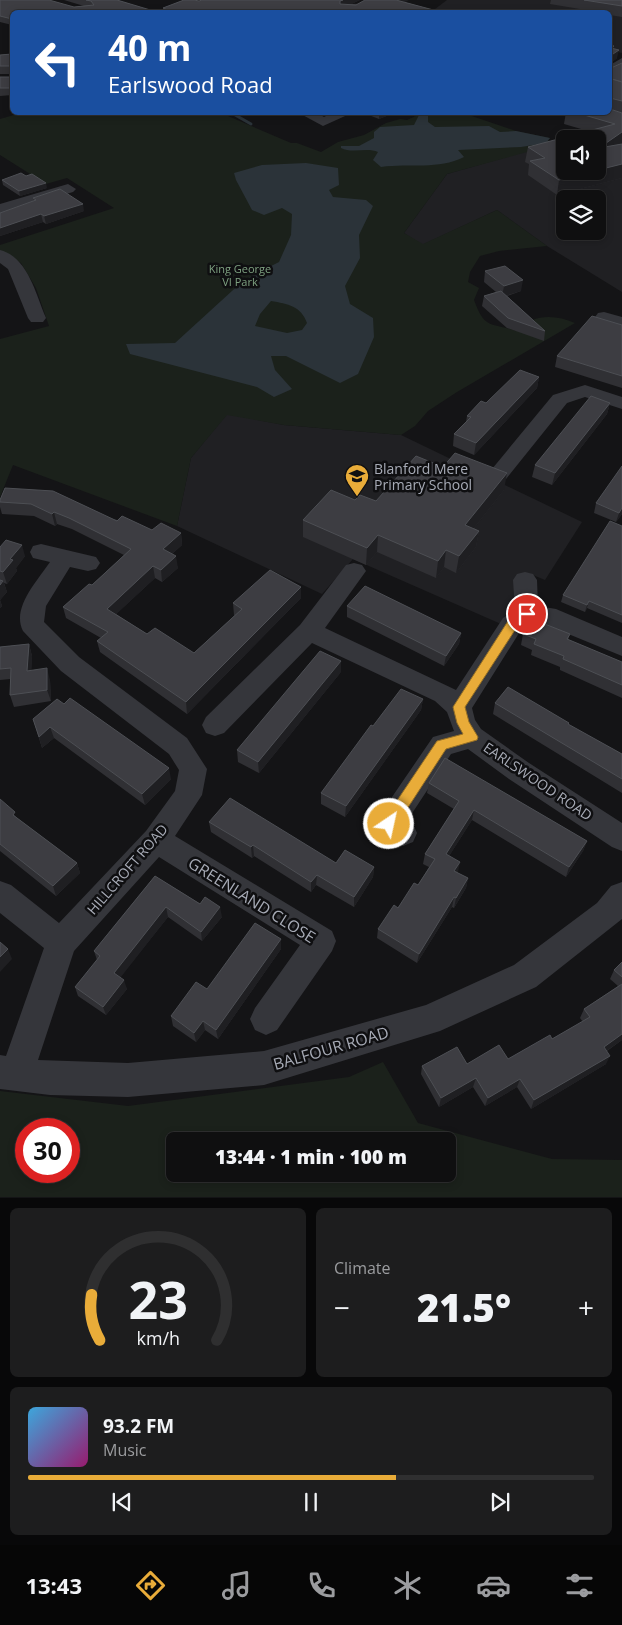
<!DOCTYPE html>
<meta charset="utf-8">
<style>
:root{--surface:#0f0f10;--page:#1d1d1e;--text:#f1f3f6;--muted:#9b9c9f;--line:#2f2f30;--accent:#e9ac39}
body{margin:0;font-family:"Open Sans",sans-serif;background:var(--page);color:var(--text);height:100vh;display:flex;flex-direction:column;font-size:19px;white-space:nowrap}
*{box-sizing:border-box;margin:0}
p{font-size:16px;color:var(--muted)}
.icon{flex:none;width:28px;height:28px;fill:none;stroke:currentColor;stroke-width:2;stroke-linecap:round;stroke-linejoin:round}
.map{position:relative;height:1198px;overflow:hidden}
.details{display:flex;flex-direction:column;gap:10px;padding:10px;background:#080809;flex:1}
.details>*{flex:none}
.hud{position:absolute;left:10px;top:10px;width:602px;height:105px;border-radius:8px;box-shadow:0 2px 8px #0003,0 0 0 1px var(--line);background:#1a4fa0;color:#fff;overflow:hidden}
.tools{position:absolute;left:556px;top:130px;display:grid;gap:10px}
.tools a{display:grid;place-items:center;width:50px;height:50px;border-radius:8px;background:var(--surface);box-shadow:0 2px 8px #0003,0 0 0 1px var(--line);font-size:25px}
.speed{position:absolute;left:15px;top:1118px;display:flex;gap:10px;font-size:25px;font-weight:700;text-align:center}
.speed>*{display:grid;place-content:center;width:65px;height:65px;border-radius:50%;background:var(--surface);box-shadow:0 2px 8px #0003,0 0 0 1px var(--line);line-height:1}
.speed .limit{border:8px solid #d22;background:#fff;color:#111}
.pin{position:absolute;display:grid;place-items:center;width:42px;height:42px;color:#fff;margin:-21px;border:2px solid #fff;border-radius:50%;box-shadow:0 1px 5px #0007}
.me{position:absolute;width:55px;margin:-28px;rotate:34deg;stroke-linejoin:round;filter:drop-shadow(0 0 4px #0008)}
.turn{display:flex;align-items:center;gap:18px;height:105px;padding:0 15px;font-size:22px}
.turn .icon{width:65px;height:65px;stroke-width:2.5}
.turn b{display:block;font-size:35px;line-height:42px}
.big{font-size:38px;font-weight:800;line-height:1.1}
.details .widget{flex:1;display:flex;flex-direction:column;justify-content:center;gap:8px;min-width:0;padding:0 18px;border-radius:8px;background:var(--page)}
.details .dial{align-items:center;gap:0}
.dial svg{height:130px;overflow:visible;fill:none;stroke:var(--line);stroke-width:7;stroke-linecap:round;text-anchor:middle}
.dial text{fill:var(--text);stroke:none}
.song{display:flex;align-items:center;gap:15px}
.cover{width:60px;height:60px;border-radius:8px;background:linear-gradient(135deg,hsl(200 70% 55%),hsl(320 70% 35%))}
.played{height:5px;border-radius:2px;background:linear-gradient(90deg,var(--accent) 65%,var(--line) 65%)}
.keys{display:flex;justify-content:space-around;direction:ltr}
.heat{display:flex;justify-content:space-between;align-items:center;font-size:28px;direction:ltr}
.details .tiles{flex:1;display:grid;gap:10px;grid-template-columns:1fr 1fr}
.widget:last-child{grid-column:span 2}
.trip{position:absolute;left:166px;top:1132px;width:290px;height:50px;border-radius:8px;background:var(--surface);box-shadow:0 2px 8px #0003,0 0 0 1px var(--line);font-weight:800;line-height:50px;text-align:center}
.tabs{display:flex;height:80px;justify-content:space-around;align-items:center;background:#060606;color:var(--muted)}
.tabs .icon{width:35px;height:35px}
.tabs .current{color:var(--accent)}
.tabs b{font-size:22px;color:var(--text)}
.map>svg:first-child{display:block}
.built{fill:#202023;fill-rule:evenodd}
.green{fill:#1b211b;fill-rule:evenodd}
.water{fill:#2b3339;fill-rule:evenodd}
.lines{fill:none;stroke-linecap:round;stroke-linejoin:round}
.stream{stroke:#2b3339;stroke-width:3}
.minor{fill:#35363b;fill-rule:evenodd}
.wall{fill:#303034}
.shaded-wall{fill:#1f1f22}
.building{fill:#3d3d42;stroke:#4d4f54}
.route{fill:#e9ac39;stroke:#977025}
.labels{text-anchor:middle;dominant-baseline:central;stroke-width:5;stroke-linejoin:round;paint-order:stroke}
.far-park-label{font-size:11px;fill:#7ea080;stroke:#0f0f11}
.poi-label{font-size:14px;fill:#a7abb6;stroke:#0f0f11;text-anchor:start}
.street-label{font-size:14px;fill:#a7abb6;stroke:#0f0f11}
.near-street-label{font-size:16px;fill:#a7abb6;stroke:#0f0f11}
</style>
<div class="map">
<svg width="622" height="1198" viewBox="0 0 622 1198">
<rect width="100%" height="100%" fill="#141416"/>
<path class="built" d="M447,0h175v53l-12,-3v-38h-179z
M622,134v158l-75,-46 -50,-36 -75,35 -18,-12 43,-59 108,-31 10,28h33v-32zM565,199h33v32h-33z
M227,414l57,11 117,10 181,87 -37,58 -17,-7 -27,51 -148,-65 -31,35 -145,-68 14,-68z"/>
<path class="green" d="M24,112l197,1 70,30h6l24,9 17,-10 26,-7 22,-12 14,-4 7,1 15,-7 14,2 5,-2 19,-1 56,19 34,7 -5,9 -98,27 -43,59 19,11 74,-34 50,36 -48,5 -19,5 -10,16 -2,10 11,6 -5,12c11,30 16,22 42,31 17,-17 38,-17 59,-8l-118,69 -29,19 -13,15 -14,9 -117,-10 -57,-10 -36,43 -14,68 -164,-61 -13,32v-158l49,-13 -13,-38 -15,-25 -21,-12v-6l114,-37 -47,-30 -21,6 -46,-29v-36z
M383,1062l35,61 134,36 70,1v37h-622v-106l128,15 221,-29zM26,1129h43v42h-43zM448,1141v33h-273v-33z"/>
<path class="water" d="M428,114v8l7,5 54,-1 11,6 16,-1 34,7 -4,5 -25,4 -63,3 6,7c-26,13 -54,6 -83,10l-8,-7 5,-8c-11,-5 -26,2 -37,-4v-2h18l15,-8v-6l6,-5 34,-2 5,-10z
M306,163l32,5 1,17 -10,5 4,7 33,3 7,6 -14,29 1,23 -15,28 5,18 23,14 1,19 -16,37 -18,9 -54,-27h-15l4,14 17,19 -18,8 -17,-10 -127,-33 -4,-10 49,-1 69,-63 35,-18 12,-27 1,-21 -10,-6 -18,7 -12,-5 -16,-30 -2,-7 28,-8zM271,301c17,3 30,5 36,22l-5,7 -15,3 -32,-7 5,-12z"/>
<g class="lines">
<path class="stream" d="M230,112l21,12"/>
<path class="minor" d="M622,58v10l-12,7v-10z
M297,112h18l9,5 10,-5h20l-31,14z
M68,184l8,5 -3,3 -73,22v-10z
M0,250c28,7 36,45 46,68l-3,4h-12l-3,-4 -20,-49 -8,-6z
M604,312l18,5v11l-24,-7 -3,-4 3,-4z
M585,385l37,12v12l-37,-12 -18,6 -61,76 -7,2 -7,-2 -4,-5 4,-5 61,-74z
M41,544l55,13 4,6 -4,6 -8,2 -18,-4 -24,39 -2,16 35,35 108,81 20,31 -5,26 -27,41 157,95 4,10 -4,10 -55,79 -11,5 -11,-5 -5,-11 5,-11 45,-63 -141,-88 -85,94 -36,109 90,3 136,-12 162,-46 88,-40 83,-62 14,-17 11,-4v37l-86,68 -96,44 -176,54 -136,12 -78,-2 -50,-6v-34l6,1 38,-108 -44,-35v-32l11,4 48,38 87,-92 29,-40 4,-21 -10,-16 -108,-83 -38,-40c-12,-23 15,-51 27,-69l-17,-4 -3,-6 3,-6z
M354,563l8,2 4,6 -41,57 131,62 47,-72 12,-8 -2,-30 4,-6 8,-2 8,2 4,6 1,26 18,3 66,28v19l-78,-32 -13,-1 -10,7 -49,78 3,12 6,9 48,34 93,60v28l-10,-4 -103,-68 -41,-30 -17,5 -44,67 6,3 4,9 -4,9 -10,4 -24,-12 -4,-9 4,-9 54,-79 21,-6 -7,-19 -12,-11 -123,-58 -88,90 -9,3 -9,-3 -4,-8 4,-8 94,-92 46,-60z"/>
</g>
<path class="wall" d="M0,0l74,7 10,-1 -20,-6h53l40,12h-145v13l-12,-3z
M360,0l-9,4 53,-2 37,10h-277l-1,-4 36,-7z
M551,0h71v17l-12,-2v-3h-12l-48,-8z
M610,45l4,1 -1,3 4,9 -6,5v5l11,-5v115l-65,17 -29,-20 1,-11 -4,-2 3,-15 60,-16 -24,-7 2,-12h44z
M12,54v41l-12,1v-19h12v-3h-12v-19z
M361,112h38l-6,4 -4,-1 -10,4z
M2,180l45,8 -27,8 -17,-11z
M33,198l51,13 -38,13 -3,-2 -43,14v-23l33,-12z
M485,271l36,20 -14,5 38,35 -1,10 -37,-13 -25,-22 2,-10 12,-4 -12,-10z
M622,325v63l-67,-21 2,-11z
M539,377l-2,11 -63,67 -21,-9 1,-12 12,-12 1,-6 19,-13z
M610,403l-3,11 -55,71 -20,-8 3,-12z
M5,488l147,42 29,3 1,12 -10,9 6,14 -16,14 -7,-4 -39,36 31,20 47,19 41,-38h-1l-1,-12 68,-5 -114,116 -87,-62 -3,-11 4,-3 -35,-20 -3,-11 29,-22 32,-30 -52,-26 -15,-5 -2,2 -21,-10 -32,-2 -2,-7v-7z
M504,490l-30,38 5,3 -3,16 -20,26 -12,-6 -8,11 -59,-26 -11,13 -63,-28v-17l52,-20 21,1z
M596,503l26,11 -6,8 -22,-9z
M622,526v97l-35,-15 -2,4 -24,-10 2,-7z
M0,547l25,9 -9,12 1,3 -10,13 -3,-1 3,9 -7,8 2,6 -2,2z
M347,606l114,27 -2,11 -15,22 -97,-49z
M523,634h47l-2,6 54,22v36l-62,-28v-3l-29,-12 1,-5 -11,-5z
M29,644l3,12 -1,15 19,9 1,21 -37,6 -4,-12v-16l-10,1v-33z
M341,672l-82,101 -21,-11 -1,-12z
M423,699l-2,11 -76,107 -24,-13v-11l52,-67z
M495,703l73,22 54,29v39l-129,-79z
M33,719l138,60 -26,26 -91,-67 -12,10z
M429,783l158,58 -4,10 -17,26 -94,-57 -23,36 9,17 10,5 -2,10 -12,20 -2,-1 -35,56 -40,-25 1,-9 40,-44 11,-18 -6,-3 2,-10 29,-45 -27,-16z
M0,799l17,19 60,45 3,10 -24,23 -56,-45z
M209,822l127,41 38,4 -1,10 -19,30 -38,-22 -5,7 -57,-36 -2,2 -41,-26z
M155,876l67,41 -20,24 -34,-24 -48,60 7,12 -21,26 -28,-19 -3,-9 22,-27 -3,-9z
M281,939v10l-63,90 -13,-9 -9,12 -23,-16 -2,-10 36,-27z
M622,962v78l-15,11 -1,13 -75,45 -14,-22 -32,19 -12,-19 -34,20 -18,-33 1,-8 45,-2 41,-5 44,-20 31,-17 -3,-4 4,-9 34,-23 -8,-7 4,-9z"/>
<path class="shaded-wall" d="M343,0h17l-20,10v2v-11z
M393,0h16l-16,8z
M619,50l-2,8 -7,6v-8z
M379,112h10v3l-10,4z
M393,112h6l-6,4z
M622,132v12l-23,4z
M622,164v14l-65,17 2,-15 34,-9h5v-1z
M46,183l1,5 -27,8 -1,-5z
M83,204l1,7 -38,13 -2,-8z
M41,214l2,8 -43,14v-8z
M523,280l-2,11 -19,6 2,-11z
M539,377l-2,11 -63,67 2,-12z
M610,403l-3,11 -55,71 3,-12z
M507,473l-3,17 -41,52 2,-17z
M622,508v6l-6,8 3,-9z
M54,512l3,12 -2,2 -3,-12z
M479,531l-3,16 -20,26 3,-17z
M181,533l1,12 -18,16 -1,-12z
M378,535l-1,17 -11,13 1,-17z
M22,545l3,11 -9,12 1,3 -10,13 -4,-12 7,-13z
M446,550l-2,17 -8,11 2,-17z
M176,556l2,12 -16,14 -1,-12z
M153,566l2,12 -45,42 -3,-11z
M3,581l4,11 -7,8 2,6 -2,2v-23z
M301,587v11l-114,116 -1,-12z
M589,601l-2,7 -2,4 2,-7z
M461,633l-2,11 -15,22 2,-10z
M29,644l3,12 -1,26 -4,-11z
M341,661v11l-82,101 -1,-11z
M47,668l3,12 1,21 -4,-11z
M423,699l-2,11 -76,107 1,-11z
M50,727l4,11 -12,10 -3,-11z
M169,768l2,11 -26,26 -3,-11z
M474,810l-2,10 -28,44 2,-10z
M587,841l-4,10 -17,26 3,-10z
M253,845l1,11 -2,2 -1,-11z
M460,862l-2,10 -4,-1z
M77,863l3,10 -24,23 -3,-10z
M374,867l-1,10 -19,30v-10z
M317,875l-1,10 -5,7v-10z
M468,878l-2,10 -12,20 2,-10z
M454,897l-2,10 -35,56 2,-9z
M166,907l2,10 -51,65 -3,-9z
M220,907l2,10 -20,24 -1,-9z
M281,939v10l-63,90 -2,-9z
M8,949l4,10 -12,13v-15z
M124,980l3,9 -21,26 -3,-8z
M203,1021l2,9 -9,12 -2,-9z
M622,1034v6l-23,16 5,-9z
M610,1056l-4,8 -75,45 3,-9z
M476,1078l-3,9 -34,20 2,-9z
M520,1079l-3,8 -32,19 3,-8z"/>
<path class="building" d="M0,0h49l25,7 20,-2 -3,-4 -5,-1h31l40,12h-145v7l-12,-3z
M184,0h10l5,1 3,-1h141l-3,1v3l16,1 9,-5h31l45,12h-269l-9,-4z
M584,0h38v6z
M610,45l4,1 -3,2 8,2 -9,6z
M12,54v34h-12v-11h12v-11h-12v-11z
M610,58l1,10 11,-5v19l-10,-3 -2,2z
M612,79l10,3v19l-12,-3v-17z
M610,109l12,4v19l-23,16 23,-4v20l-24,6v-31h-33v32h28l-34,9 -29,-19 15,-3 -17,-11 87,-23 -41,-12h36z
M21,173l5,3 6,-2 14,9 -27,8 -17,-11z
M60,189l23,15 -39,12 -3,-2 -41,14v-15l36,-13 -3,-2z
M505,266l18,14 -19,6 -19,-15z
M501,291l44,40 -37,-13 -24,-22z
M592,316l30,9v51l-65,-20z
M520,370l19,7 -63,66 -22,-9 17,-17 -4,-1 14,-15 5,2z
M591,396l19,7 -55,70 -20,-8z
M455,453l52,20 -42,52 14,6 -20,25 -13,-6 -8,11 -60,-26 -11,13 -64,-28 28,-30 24,10 5,-5 16,6 40,-45 27,11z
M622,466v42l-3,5 -23,-10z
M5,488l48,3 64,30 5,-5 30,14 9,-7 20,10 -18,16 13,7 -15,14 -8,-4 -46,43 40,25 8,-6 39,25 48,-44 -9,-6 37,-33 31,17 -115,115 -89,-61 11,-9 -45,-25 26,-23 3,1 39,-36 -62,-31 -15,-6 -2,2 -21,-10 -31,-2v-2z
M610,521l12,5v89l-33,-14 -2,4 -24,-10z
M6,540l16,5 -12,14 3,1 -10,12 -3,-1v-24z
M0,580l3,1 -3,4z
M365,586l96,47 -15,23 -99,-50z
M532,619l38,15 -3,5 55,23v23l-59,-26 1,-3 -30,-12 2,-5 -13,-5z
M29,644l-2,27 20,-3v22l-37,5 1,-27 -11,1v-22z
M320,651l21,10 -83,101 -21,-12z
M508,687l61,36 -1,1 54,30v25l-127,-76z
M401,689l22,10 -77,107 -25,-13 50,-68 2,1z
M70,698l99,70 -27,26 -92,-67 -11,10 -6,-18 24,-20 7,5z
M445,758l142,83 -18,26 -95,-57 -28,44 14,8 -6,9 14,7 -12,20 -2,-1 -35,57 -41,-25 16,-24 4,3 16,-25 4,2 17,-26 -10,-5 34,-53 -30,-18z
M230,798l106,65 9,-13 29,17 -20,30 -37,-22 -6,7 -58,-37 -2,2 -42,-25z
M0,799l15,13 -2,3 64,48 -24,23 -53,-42z
M155,876l45,28 5,-7 15,10 -19,25 -35,-25 -52,66 10,7 -21,27 -28,-20 25,-31 -6,-5z
M255,923l26,16 -65,91 -13,-9 -9,12 -23,-17 25,-34 11,7z
M0,942l8,7 -8,8z
M622,962v15l-8,-7z
M622,984v50l-18,13 6,9 -76,44 -14,-21 -32,19 -12,-20 -35,20 -19,-32 35,-19 10,17 32,-19 9,14 42,-24 2,4 38,-22 -6,-8z"/>
<path class="route" d="M527,610l6,4 -16,13 -52,80 4,15 9,15 -1,3 -31,9 -52,80h-10l-2,-5 2,-4 53,-79 26,-7 -6,-11 -4,-16 55,-86z"/>
<defs>
<g id="school-pin" transform="scale(1.25)"><path d="M0 17L-7.5 6A9.5 9.5 0 1 1 7.5 6Z" fill="#e9ac39" stroke="#0f0f11"/><path d="M0-5L7-2L0 1L-7-2ZM-4 1L0 2.5L4 1V4Q0 6-4 4Z" fill="#111"/></g>
</defs>
<g fill-rule="evenodd">
<use href="#school-pin" x="357" y="476"/>
</g>
<g class="labels">
<g class="far-park-label">
<text x="240" y="268">King George<tspan x="240" dy="13">VI Park</tspan></text>
</g>
<g class="poi-label">
<text x="374" y="468">Blanford Mere<tspan x="374" dy="16">Primary School</tspan></text>
</g>
<g class="street-label">
<text transform="translate(538 781) rotate(34)">EARLSWOOD ROAD</text>
<text transform="translate(127 869) rotate(-49)">HILLCROFT ROAD</text>
</g>
<g class="near-street-label">
<text transform="translate(252 900) rotate(32)">GREENLAND CLOSE</text>
<text transform="translate(331 1048) rotate(-16)">BALFOUR ROAD</text>
</g>
</g>
</svg>
<div class="tools">
<a><svg class="icon" aria-label="sound" viewBox="0 0 24 24"><path d="M4 9h4l5-4v14l-5-4H4zM17 9q2 3 0 6"/></svg></a>
<a><svg class="icon" aria-label="layers" viewBox="0 0 24 24"><path d="M12 4l9 5-9 5-9-5zM3 14l9 5 9-5"/></svg></a>
</div>
<div class="speed"><div class="limit">30</div></div>
<div class="pin" style="left:527px;top:614px;background:#d93025"><svg class="icon" aria-label="arrive" viewBox="0 0 24 24"><path d="M6 21V4h12l-3 4 3 4H6"/></svg></div>
<svg class="me" style="left:389px;top:824px" viewBox="-20 -20 40 40"><circle r="17" fill="#e9ac39" stroke="#fff" stroke-width="3"/><path d="M0-11L8 9 0 5-8 9z" fill="#fff"/></svg>
<div class="trip">13:44 · 1 min · 100 m</div>
<div class="hud">
<div class="turn"><svg class="icon" aria-label="left" viewBox="0 0 24 24"><path d="M17 20v-9H6M10 6l-5 5 5 5"/></svg><div><b>40 m</b>Earlswood Road</div></div>
</div>
</div>
<section class="details">
<div class="tiles">
<div class="widget dial"><svg viewBox="0 0 100 80">
<path d="M14 69A42 42 0 1 1 86 69"/>
<path d="M14 69A42 42 0 0 1 9 41" stroke="#e9ac39"/>
<text x="50" y="56" font-size="32" font-weight="700">23</text>
<text x="50" y="72" font-size="11">km/h</text>
</svg></div>
<div class="widget"><p>Climate</p>
<div class="heat"><a>−</a><b class="big">21.5°</b><a>+</a></div>
</div>
<div class="widget">
<div class="song"><i class="cover"></i><div><b>93.2 FM</b><p>Music</p></div></div>
<div class="played"></div>
<div class="keys"><svg class="icon" aria-label="previous" viewBox="0 0 24 24"><path d="M18 5L8 12l10 7zM5 5v14"/></svg><svg class="icon" aria-label="pause" viewBox="0 0 24 24"><path d="M8 5v14M16 5v14"/></svg><svg class="icon" aria-label="next" viewBox="0 0 24 24"><path d="M6 5l10 7-10 7zM19 5v14"/></svg></div>
</div>
</div>
</section>
<nav class="tabs">
<b>13:43</b>
<svg class="icon current" aria-label="directions" viewBox="0 0 24 24"><path d="M12 3l9 9-9 9-9-9zM9 14v-3h6M13 9l2 2-2 2"/></svg>
<svg class="icon" aria-label="music" viewBox="0 0 24 24"><path d="M9 18V5l10-2v13"/><circle cx="6" cy="18" r="3"/><circle cx="16" cy="16" r="3"/></svg>
<svg class="icon" aria-label="phone" viewBox="0 0 24 24"><path d="M5 4h4l2 5-3 2q2 4 5 5l2-3 5 2v4C11 20 4 13 5 4z"/></svg>
<svg class="icon" aria-label="climate" viewBox="0 0 24 24"><path d="M12 3v18M4 7l16 10M4 17L20 7"/></svg>
<svg class="icon" aria-label="car" viewBox="0 0 24 24"><path d="M5 17H2v-5l4-1 3-4h7l3 4 3 1v5h-3M9 17h6M6 11h13"/><circle cx="7" cy="17" r="2"/><circle cx="17" cy="17" r="2"/></svg>
<svg class="icon" aria-label="filters" viewBox="0 0 24 24"><path d="M4 7h16M4 17h16"/><circle cx="9" cy="7" r="2"/><circle cx="15" cy="17" r="2"/></svg>
</nav>
